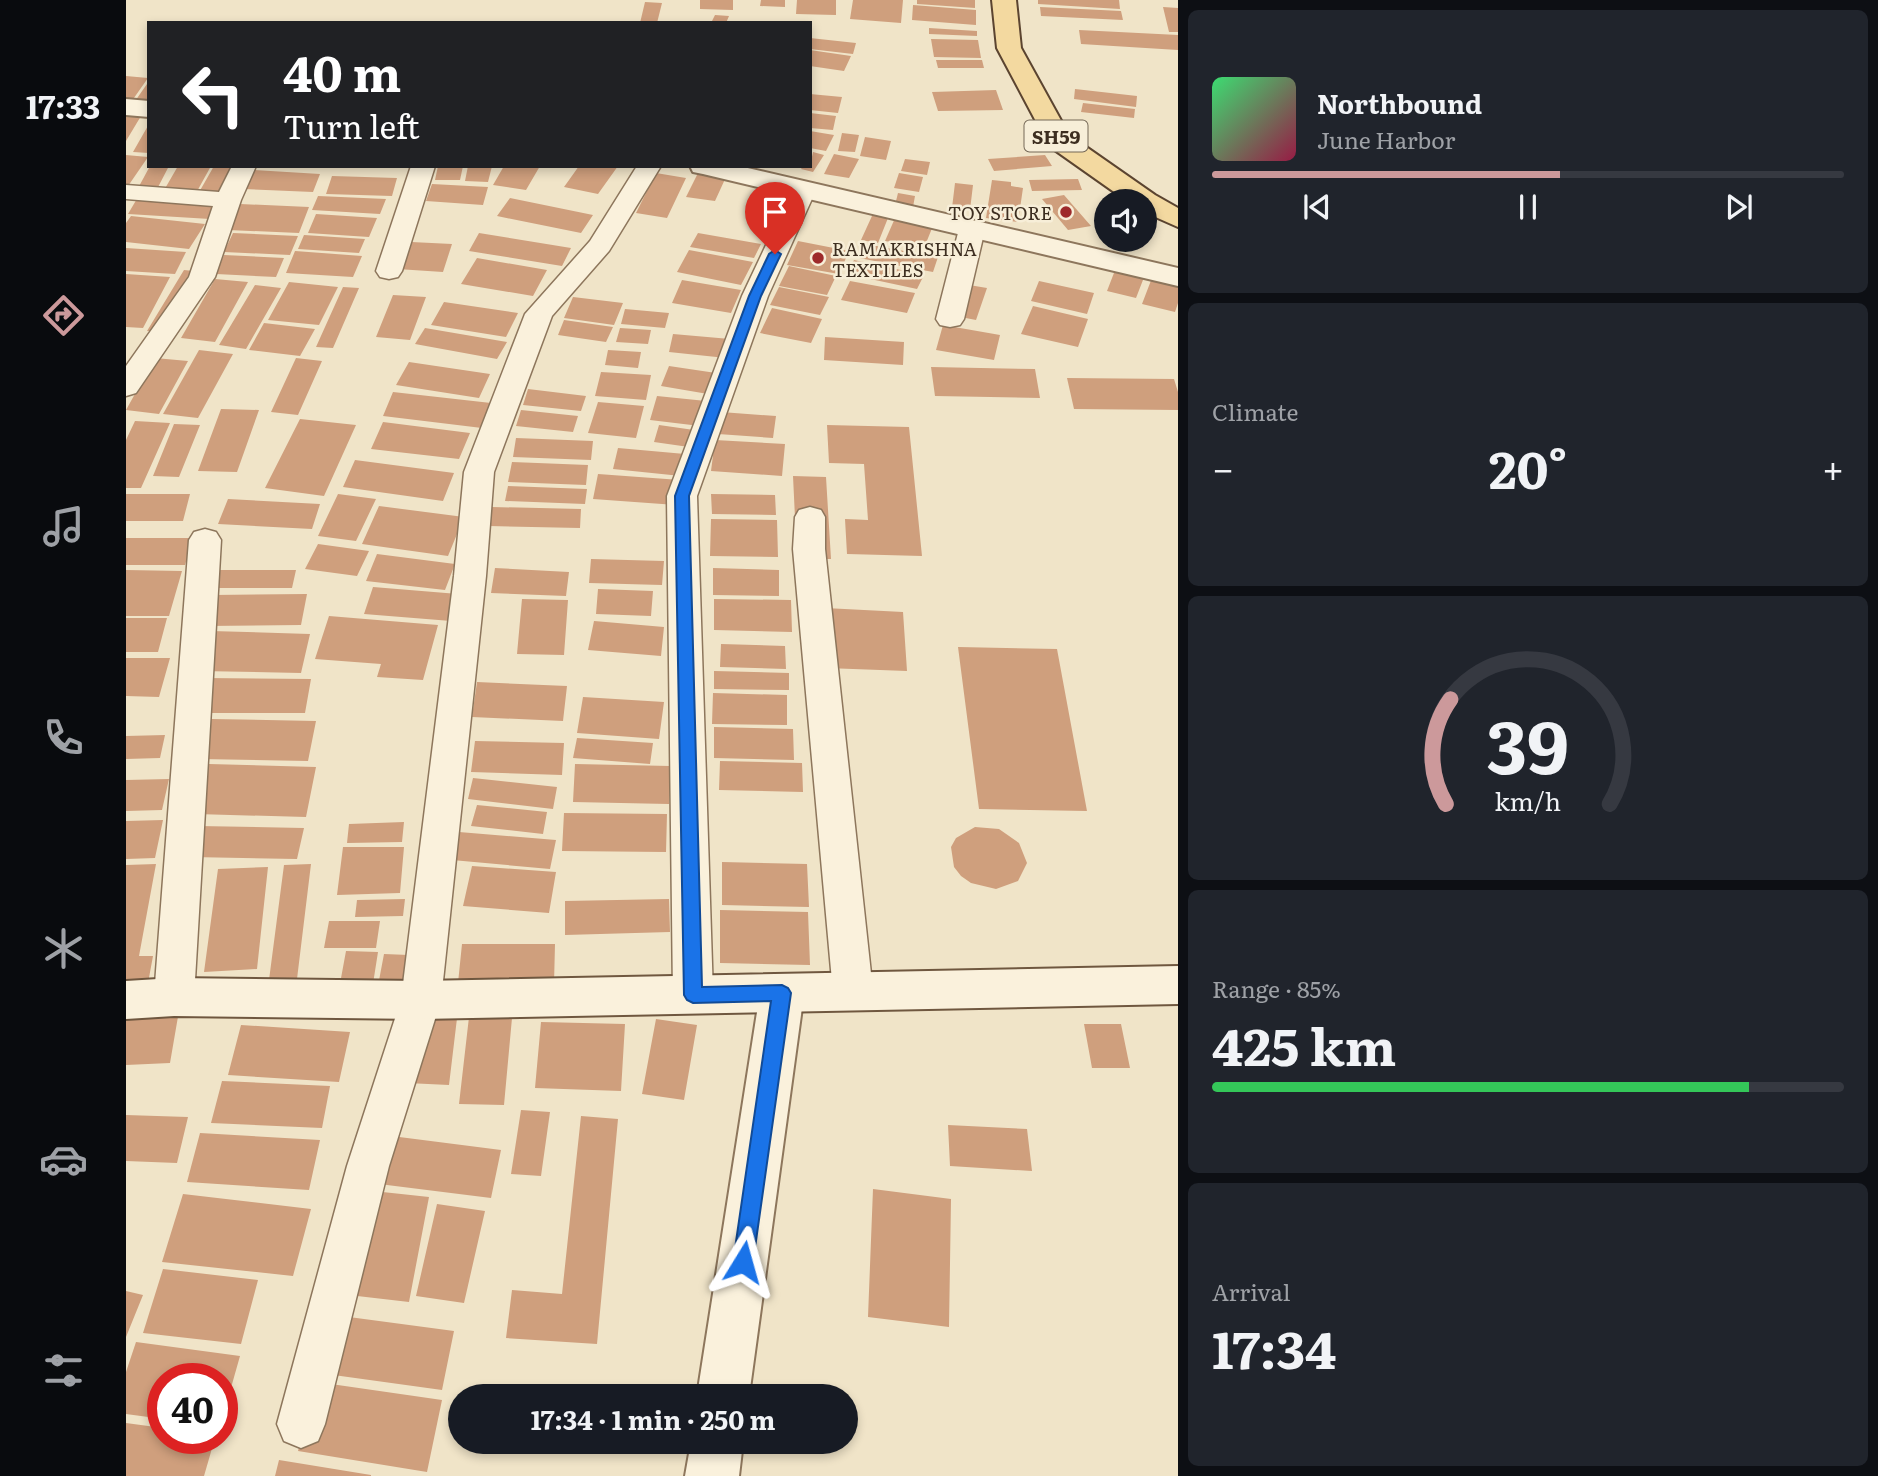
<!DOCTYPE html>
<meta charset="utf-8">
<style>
:root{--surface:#171b24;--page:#20242c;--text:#f1f3f6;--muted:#9ea1a6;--line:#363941;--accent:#cc999b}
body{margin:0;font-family:Literata,serif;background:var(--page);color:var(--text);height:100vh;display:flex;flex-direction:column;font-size:26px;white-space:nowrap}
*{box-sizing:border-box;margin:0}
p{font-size:23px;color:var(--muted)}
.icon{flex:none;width:38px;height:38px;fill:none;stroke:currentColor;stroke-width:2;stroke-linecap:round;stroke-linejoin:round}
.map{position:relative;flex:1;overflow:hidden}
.sheet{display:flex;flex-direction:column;gap:10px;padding:10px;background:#0d0f14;width:700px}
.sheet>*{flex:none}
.hud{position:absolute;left:21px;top:21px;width:665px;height:147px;border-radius:0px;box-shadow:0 4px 10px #0003;background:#202124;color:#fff;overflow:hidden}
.buttons{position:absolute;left:968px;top:189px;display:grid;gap:14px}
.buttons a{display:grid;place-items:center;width:63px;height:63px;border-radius:50%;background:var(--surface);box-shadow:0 4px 10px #0003;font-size:35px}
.speed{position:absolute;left:21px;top:1363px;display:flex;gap:14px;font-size:35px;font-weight:700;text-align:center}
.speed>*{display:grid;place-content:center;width:91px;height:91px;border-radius:50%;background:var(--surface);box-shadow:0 4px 10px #0003;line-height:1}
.speed .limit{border:10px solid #d22;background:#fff;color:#111}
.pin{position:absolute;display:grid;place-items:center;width:60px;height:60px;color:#fff;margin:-72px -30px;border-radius:50% 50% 50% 0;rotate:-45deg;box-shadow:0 0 7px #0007}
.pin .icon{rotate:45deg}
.me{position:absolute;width:77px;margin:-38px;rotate:8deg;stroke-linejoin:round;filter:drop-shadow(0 0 5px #0008)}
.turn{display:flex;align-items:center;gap:24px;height:147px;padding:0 21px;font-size:32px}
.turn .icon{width:91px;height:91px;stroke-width:2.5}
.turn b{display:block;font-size:49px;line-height:60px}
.big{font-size:52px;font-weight:700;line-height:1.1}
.sheet .widget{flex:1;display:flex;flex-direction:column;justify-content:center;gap:10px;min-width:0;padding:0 24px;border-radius:10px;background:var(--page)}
.sheet .dial{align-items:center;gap:0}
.dial svg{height:182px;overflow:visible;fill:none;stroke:var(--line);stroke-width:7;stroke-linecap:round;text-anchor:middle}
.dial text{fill:var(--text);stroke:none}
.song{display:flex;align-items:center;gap:21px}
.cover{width:84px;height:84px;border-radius:10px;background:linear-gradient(135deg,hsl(140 70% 55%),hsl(340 70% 35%))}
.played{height:7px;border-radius:4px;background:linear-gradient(90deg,var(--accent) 55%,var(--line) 55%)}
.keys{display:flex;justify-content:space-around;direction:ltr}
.heat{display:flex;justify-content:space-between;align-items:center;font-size:38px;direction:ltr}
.charge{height:10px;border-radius:5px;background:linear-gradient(90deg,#34c759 85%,var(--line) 0)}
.trip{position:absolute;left:322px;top:1384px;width:410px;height:70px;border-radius:35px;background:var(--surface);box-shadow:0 4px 10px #0003;font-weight:700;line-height:70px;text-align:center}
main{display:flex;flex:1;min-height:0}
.menu{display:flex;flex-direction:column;width:126px;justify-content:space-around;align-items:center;background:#090b0e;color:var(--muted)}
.menu .icon{width:49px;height:49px}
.menu .on{color:var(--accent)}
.menu b{font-size:32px;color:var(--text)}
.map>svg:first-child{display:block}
.building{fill:#cf9f7d}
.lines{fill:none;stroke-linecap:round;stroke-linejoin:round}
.minor-casing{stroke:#8d765c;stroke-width:3}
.tertiary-casing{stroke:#8d765c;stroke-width:4}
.secondary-casing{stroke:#6f573f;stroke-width:4}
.primary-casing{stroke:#5b4430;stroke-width:4}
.minor{fill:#faf1dc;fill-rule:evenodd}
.tertiary{fill:#faf1dc;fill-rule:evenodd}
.secondary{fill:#faf1dc;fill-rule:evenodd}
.primary{fill:#f3d9a0;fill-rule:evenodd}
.route{fill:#1a73e8;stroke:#114b97;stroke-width:2}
.poi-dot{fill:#9e2a2b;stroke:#f7eed8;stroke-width:2.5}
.labels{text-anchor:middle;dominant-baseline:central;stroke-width:5;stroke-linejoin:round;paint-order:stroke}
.far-poi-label{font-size:18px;fill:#3d2e20;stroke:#f7eed8;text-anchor:end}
.shield{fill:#f7eed8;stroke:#756857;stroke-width:2}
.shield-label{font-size:19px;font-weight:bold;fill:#3d2e20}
</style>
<main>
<nav class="menu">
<b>17:33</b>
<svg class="icon on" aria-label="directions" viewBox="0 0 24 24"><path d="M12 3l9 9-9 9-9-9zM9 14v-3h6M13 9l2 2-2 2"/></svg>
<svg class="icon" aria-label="music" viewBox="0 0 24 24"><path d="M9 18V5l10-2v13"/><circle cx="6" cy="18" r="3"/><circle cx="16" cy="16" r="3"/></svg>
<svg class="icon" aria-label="phone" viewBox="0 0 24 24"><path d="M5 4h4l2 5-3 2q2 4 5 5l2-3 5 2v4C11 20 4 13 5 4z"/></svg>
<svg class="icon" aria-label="climate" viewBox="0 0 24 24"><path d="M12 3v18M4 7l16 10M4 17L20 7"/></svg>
<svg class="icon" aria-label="car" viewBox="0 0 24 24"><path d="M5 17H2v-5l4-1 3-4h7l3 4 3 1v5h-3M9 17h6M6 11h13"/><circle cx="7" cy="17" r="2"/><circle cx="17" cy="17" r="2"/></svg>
<svg class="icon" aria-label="filters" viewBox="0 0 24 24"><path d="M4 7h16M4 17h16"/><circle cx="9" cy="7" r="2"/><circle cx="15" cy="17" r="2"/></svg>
</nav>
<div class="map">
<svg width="1052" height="1476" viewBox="0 0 1052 1476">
<rect width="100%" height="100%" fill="#f0e4c8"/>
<path class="building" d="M574,0h33v10l-33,-1z
M635,0h24v7l-25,-1z
M671,0h39v15l-40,-1z
M727,0h50l-2,23 -51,-4z
M791,0h58v8l-58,-4z
M912,0h81l1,9 -82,-5z
M519,2l17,1 -5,20h-17z
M787,5l63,5v15l-64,-5z
M914,7l81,4 2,9 -82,-4z
M1037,7l15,1v24h-9z
M589,15l14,1 -3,7h-15z
M803,28l48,3v5l-48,-2z
M953,30l99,5v15l-97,-6z
M684,38l46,5 -3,11 -43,-5z
M805,39l47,1 3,18 -47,-1z
M684,50l41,6 -7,15 -34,-5z
M810,60h46l2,8h-46z
M0,76l22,2 -19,27 -3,-1z
M21,84l2,22 -16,-2z
M949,89l62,7 -1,11 -62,-8z
M870,90l7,20 -65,1 -6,-19z
M684,94l32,3 -4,16 -28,-3z
M957,103l52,6 -1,9 -53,-6z
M684,113l26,3 -3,14 -23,-2z
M0,115l15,1 -15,25z
M23,124v29l-16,-1z
M684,131l24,4 -8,16 -16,-3z
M716,133l17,2 -4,17 -17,-1z
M739,137l26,4 -5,19 -26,-4z
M687,152l11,3 -11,17 -12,-3 2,-3h7z
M708,154l25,5 -10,19 -25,-4z
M0,155l22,2 -22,32z
M919,155l7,11 -58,5 -6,-12z
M779,159l25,3 -3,13 -26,-4z
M24,166h19l-13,25 -19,-1z
M52,166h33l-16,29 -32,-3z
M88,166h23l-15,30 -24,-2z
M312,166h25l-3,14h-25z
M342,166h24l-4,16 -23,-1z
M378,166h36l-14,24 -33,-5z
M453,166h39l-20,28 -34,-7z
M127,170l67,4 -7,18 -69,-3z
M530,173l30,5 -19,40 -31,-5z
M572,173l28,4 -11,24 -29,-4z
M773,173l24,4 -4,15 -25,-4z
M206,176l65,2 -5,18 -66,-2z
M952,179l4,11 -50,1 -3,-11z
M866,180l19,2v4l12,2 -5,34 -32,-4z
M829,183l18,2 -3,25 -18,-2z
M306,184l56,3 -5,18 -57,-4z
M772,193l17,3 -2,11 -18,-2z
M938,195l27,31 -23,4 -26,-31z
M192,196l68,3 -6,15 -68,-4z
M12,197l81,4 -9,18 -82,-5z
M384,198l83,17 -12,18 -84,-17z
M114,204l69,3 -10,26 -71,-3z
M751,205l15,3 -14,35 -17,-3z
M773,209l38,7 -13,32 -39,-7z
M190,214l61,4 -8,19 -61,-4z
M5,216l74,8 -16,25 -63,-7v-19z
M107,233l65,3 -8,19 -66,-3z
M353,233l92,15 -9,18 -93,-15z
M572,233l63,11 -7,14 -64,-11z
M178,235l61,4 -6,14 -61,-4z
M265,241l61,3 -9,28 -61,-4z
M672,241l51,10 -10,23 -52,-9z
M739,244l73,13 -5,15 -74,-14z
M0,248l60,4 -11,22 -49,-3z
M563,250l64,12 -12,23 -64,-13z
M169,251l67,5 -9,21 -67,-4z
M98,255l60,3 -8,19 -60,-3z
M351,258l70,12 -14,26 -72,-12z
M728,260l70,15 -7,14 -70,-15z
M993,260l29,7 -12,31 -29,-7z
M663,266l47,10 -9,19 -48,-9z
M58,270l28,3 -36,60 -29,-2z
M1029,270l23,5v28l-3,9 -33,-8z
M0,274l44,3 -27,51 -17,-1z
M89,279l33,3 -33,60 -34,-4z
M556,280l59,10 -10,23 -59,-10z
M724,281l65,12 -8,20 -66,-13z
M913,281l55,12 -7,21 -56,-13z
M163,282l49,5 -19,38 -51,-5z
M825,282l36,6 -11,32 -36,-7z
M129,285l26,3 -35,61 -27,-4z
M217,287l16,1 -26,60 -17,-1z
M653,287l50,10 -9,18 -50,-10z
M267,295l33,2 -16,43 -34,-3z
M447,297l50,6 -9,22 -50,-7z
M318,302l74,11 -12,24 -75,-12z
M907,306l55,13 -10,28 -57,-13z
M646,308l50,11 -11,24 -51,-10z
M499,309l44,4 -4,15 -44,-4z
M438,320l49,7 -7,15 -48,-7z
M138,323l51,6 -15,27 -51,-6z
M817,325l57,10 -6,25 -58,-10z
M299,328l82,14 -10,17 -82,-15z
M494,328l31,2 -3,14 -32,-2z
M547,334l57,5 -4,19 -57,-6z
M699,337l79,5 -1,23 -79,-5z
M73,350l34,4 -35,64 -35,-4z
M482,350l33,2 -3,16 -33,-3z
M29,358l33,3 -29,53 -33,-4z
M170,358l26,3 -24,54 -27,-3z
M283,362l81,12 -11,24 -83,-13z
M543,366l47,7 -8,21 -47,-8z
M805,367l104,2 5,29 -105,-2z
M475,372l50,3 -5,25 -51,-4z
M941,378l107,1 4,13v18l-104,-1z
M402,389l58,7 -5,15 -58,-6z
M267,392l98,11 -9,25 -99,-12z
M531,396l49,5 -6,25 -50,-6z
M472,402l46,4 -8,32 -48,-5z
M95,409l38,1 -22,62 -39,-1z
M395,410l57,6 -5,16 -57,-6z
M595,412l55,4 -3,22 -55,-4z
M174,419l56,6 -32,71 -59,-8z
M9,421l35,2 -29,65h-15v-48z
M257,422l87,11 -11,26 -88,-10z
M48,424l26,1 -21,52 -26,-1z
M533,425l35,5 -5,17 -35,-5z
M701,425l82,2 13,129 -75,-2 -2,-35 23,1 -4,-56 -35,-1z
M390,438l77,3 -2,19 -78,-3z
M589,440l70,4 -3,32 -71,-5z
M492,448l67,6 -4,22 -68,-7z
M229,460l99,13 -11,28 -100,-14z
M386,462l76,3 -2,20 -78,-3z
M472,474l82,6 -4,25 -83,-6z
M667,476l33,1 5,82h-34z
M382,486l79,3 -2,15 -80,-3z
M0,494h64l-7,27h-57z
M212,494l38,5 -20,42 -38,-5z
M585,494l64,1 1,20 -64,-1z
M102,499l92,5 -8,25 -94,-5z
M253,506l85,11 -16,39 -86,-12z
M366,507l89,2 -1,19 -91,-2z
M585,519l66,1 1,37 -68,-1z
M0,538h67l-8,27h-59z
M192,544l51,7 -12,25 -52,-7z
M251,554l78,10 -10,26 -79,-9z
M465,559l73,2 -2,24 -73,-2z
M369,568l74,4 -3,24 -75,-3z
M587,568l66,2v26l-66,-1z
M0,570l56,1 -13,45h-43z
M93,570h77l-4,18h-77z
M247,587l85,7 -7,27 -87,-7z
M472,589l55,2 -2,25 -55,-2z
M181,594l-6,31 -95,1 6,-31z
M396,599l46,1 -4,55 -47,-1z
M588,599l77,1 1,32 -78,-2z
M699,608l78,4 4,59 -81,-3z
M203,616l109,9 -15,55 -46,-3 4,-13 -66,-5z
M0,618h41l-9,34h-32z
M468,621l70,6 -3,29 -73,-6z
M85,631l99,3 -9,39 -102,-2z
M595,644l64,2 1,23 -66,-2z
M832,647l99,2 30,162 -108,-2z
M0,658h44l-11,39 -33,-1z
M588,671l75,2v17l-75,-1z
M78,678l107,1 -6,34h-109z
M351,682l90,4 -4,35 -91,-4z
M587,693l74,2v30l-75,-1z
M457,697l81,5 -5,37 -82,-6z
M85,719l105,2 -8,40 -108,-2z
M588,727l79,2 1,31 -80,-2z
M39,735l-5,23 -34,1v-23z
M451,738l76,5 -3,21 -77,-6z
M349,741l89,2 -2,32 -91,-3z
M594,761l82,2 1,29 -84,-2z
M83,764l107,3 -10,50 -110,-3z
M449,764l95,2 -1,38 -96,-2z
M347,778l84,9 -4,22 -85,-10z
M43,779l-7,31 -36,1v-31z
M351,805l70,7 -4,22 -72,-8z
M438,813l103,1 -1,38 -104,-1z
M37,820l-8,38 -29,1v-38z
M278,822l-2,20 -55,1 2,-19z
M72,826l106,2 -7,31 -106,-2z
M849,827l24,2 20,14 8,20 -9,18 -22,8 -25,-6 -10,-7 -7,-9 -3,-20 5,-9z
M333,832l97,8 -6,29 -98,-9z
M217,847h61l-4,46 -63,2z
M596,862l85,2 2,43 -87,-2z
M30,864l-17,92h14l-5,27 -22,1v-119z
M185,864l-14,115 -28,1 15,-115z
M346,866l84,6 -7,41 -86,-7z
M142,867l-11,102 -53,3 14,-103z
M279,899l-2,17 -48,1 2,-17z
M543,899l1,33 -105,3v-34z
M594,910l88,2 2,53 -90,-2z
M203,921h51l-4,27h-52z
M336,944h93l-1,40 -96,-1z
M220,951l32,1 -6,38 -33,-1z
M258,954l25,1 -6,37 -26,-1z
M54,1005l-10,58 -44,2v-59z
M292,1009l40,1 -9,75 -42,-2z
M343,1017l43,1 -8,87 -45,-1z
M530,1019l41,6 -13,75 -42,-6z
M415,1022l84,2 -4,67 -86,-3z
M958,1024h37l9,44h-38z
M115,1025l109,7 -11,50 -111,-7z
M96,1081l108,5 -8,42 -111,-5z
M395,1110l29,2 -9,64 -30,-2z
M0,1115l62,2 -11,46 -51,-2z
M455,1116l37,3 -21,225 -91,-6 6,-48 50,4z
M822,1125l79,4 5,42 -82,-5z
M74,1133l120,7 -11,50 -122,-8z
M242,1133l133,17 -10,48 -136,-17z
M747,1189l78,10 -2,128 -81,-10z
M238,1190l65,7 -20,105 -69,-8z
M57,1194l128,15 -18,67 -131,-14z
M311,1204l48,7 -21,92 -48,-7z
M37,1269l95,11 -17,64 -98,-11z
M0,1291l17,4 -17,42z
M208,1315l120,16 -12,59 -123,-17z
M10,1342l104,14 -17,60 -1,-37h-59v40l-37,-5v-42z
M191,1382l125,18 -15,72 -129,-21z
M0,1423l37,5v10h52l-11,38h-78z
M153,1460l92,15v1h-96z"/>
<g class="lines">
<g class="minor-casing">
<path id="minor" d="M106,166h24l-15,34 -26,77 -79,116 -10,3v-30l63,-89 24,-71 -87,-7v-14l93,7z
M285,166h24l-33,105 -4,6 -9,2 -9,-2 -4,-6z
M511,166h24l-52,85 -57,65 -58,156 -8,104 -45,424 -52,166 -64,258 -7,17 -17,7 -17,-7 -7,-17 70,-258 54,-166 53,-424 10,-104 61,-158 65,-73z
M678,183l9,2 3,5 -48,106 -71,200 16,499 -6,12 -14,5 -14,-5 -6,-12 -6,-499 75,-200 50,-106 3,-5z
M846,221l9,3 4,5 -21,90 -4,6 -10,2 -10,-2 -4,-6 23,-90 4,-5z
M684,507l11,3 4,7v32l48,443 -6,12 -14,5 -14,-5 -6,-12 -40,-443 2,-32 4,-7z
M79,529l11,3 5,8 -27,457 -6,12 -14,5 -14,-5 -6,-12 35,-457 5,-8z"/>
</g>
<g class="tertiary-casing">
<path id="tertiary" d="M0,99l23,2v16l-23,-2z
M564,166h49l439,102v18l-475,-112 -10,-2z
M656,974l15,6 7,13 -55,403h-52l63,-403 7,-13z
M565,1442h52l-4,34h-54z"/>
</g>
<g class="secondary-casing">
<path id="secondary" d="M1052,966v38l-757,15 -247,-3 -48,3v-38l48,-3 247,3z"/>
</g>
<g class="primary-casing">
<path id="primary" d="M866,0h24l5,48 48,87 86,60 23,13v19l-34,-15v-11h-17l-78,-55 -52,-98z"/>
</g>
<use href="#minor" class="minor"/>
<use href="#tertiary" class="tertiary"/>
<use href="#secondary" class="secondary"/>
<use href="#primary" class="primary"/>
</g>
<path class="route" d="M649,250l6,4 -20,42 -72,200 13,491 80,-2 6,3 3,5 -38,269 -3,7 -7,3 -7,-3 -3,-7 38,-261 -78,2 -6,-3 -3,-5 -9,-499 74,-200 20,-42z"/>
<g class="poi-dot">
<circle cx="940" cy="212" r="7"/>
<circle cx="692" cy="258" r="7"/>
</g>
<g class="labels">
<g class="far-poi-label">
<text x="926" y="212">TOY STORE</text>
<text x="706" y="248" text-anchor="start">RAMAKRISHNA<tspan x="706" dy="21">TEXTILES</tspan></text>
</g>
<rect class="shield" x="898.5" y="120.5" width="63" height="31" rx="5"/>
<g class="shield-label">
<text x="930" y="136">SH59</text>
</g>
</g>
</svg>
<div class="buttons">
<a><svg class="icon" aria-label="sound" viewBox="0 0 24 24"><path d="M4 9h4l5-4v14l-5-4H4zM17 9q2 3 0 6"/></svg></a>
</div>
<div class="speed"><div class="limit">40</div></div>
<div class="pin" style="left:649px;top:254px;background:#d93025"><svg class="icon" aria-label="arrive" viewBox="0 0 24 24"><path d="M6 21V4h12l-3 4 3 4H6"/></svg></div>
<svg class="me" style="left:617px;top:1262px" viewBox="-20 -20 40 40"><path d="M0-17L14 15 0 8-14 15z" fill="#1a73e8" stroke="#fff" stroke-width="4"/></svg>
<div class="trip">17:34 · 1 min · 250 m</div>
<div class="hud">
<div class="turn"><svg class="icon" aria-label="left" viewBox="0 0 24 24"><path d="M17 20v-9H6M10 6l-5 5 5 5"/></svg><div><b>40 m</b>Turn left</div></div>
</div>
</div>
<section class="sheet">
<div class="widget">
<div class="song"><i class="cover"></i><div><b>Northbound</b><p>June Harbor</p></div></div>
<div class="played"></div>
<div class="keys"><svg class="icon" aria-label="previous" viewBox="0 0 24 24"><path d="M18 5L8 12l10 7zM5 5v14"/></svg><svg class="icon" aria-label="pause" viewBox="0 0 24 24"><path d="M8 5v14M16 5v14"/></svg><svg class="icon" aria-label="next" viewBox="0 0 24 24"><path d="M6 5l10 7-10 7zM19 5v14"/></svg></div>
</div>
<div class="widget"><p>Climate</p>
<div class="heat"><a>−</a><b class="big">20°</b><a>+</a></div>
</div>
<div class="widget dial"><svg viewBox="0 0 100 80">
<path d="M14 69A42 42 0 1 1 86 69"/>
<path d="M14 69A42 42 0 0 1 16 23" stroke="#cc999b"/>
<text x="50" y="56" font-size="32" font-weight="700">39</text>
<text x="50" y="72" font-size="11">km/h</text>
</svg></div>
<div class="widget"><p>Range · 85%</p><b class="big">425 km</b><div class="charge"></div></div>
<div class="widget"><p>Arrival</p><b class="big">17:34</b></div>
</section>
</main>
